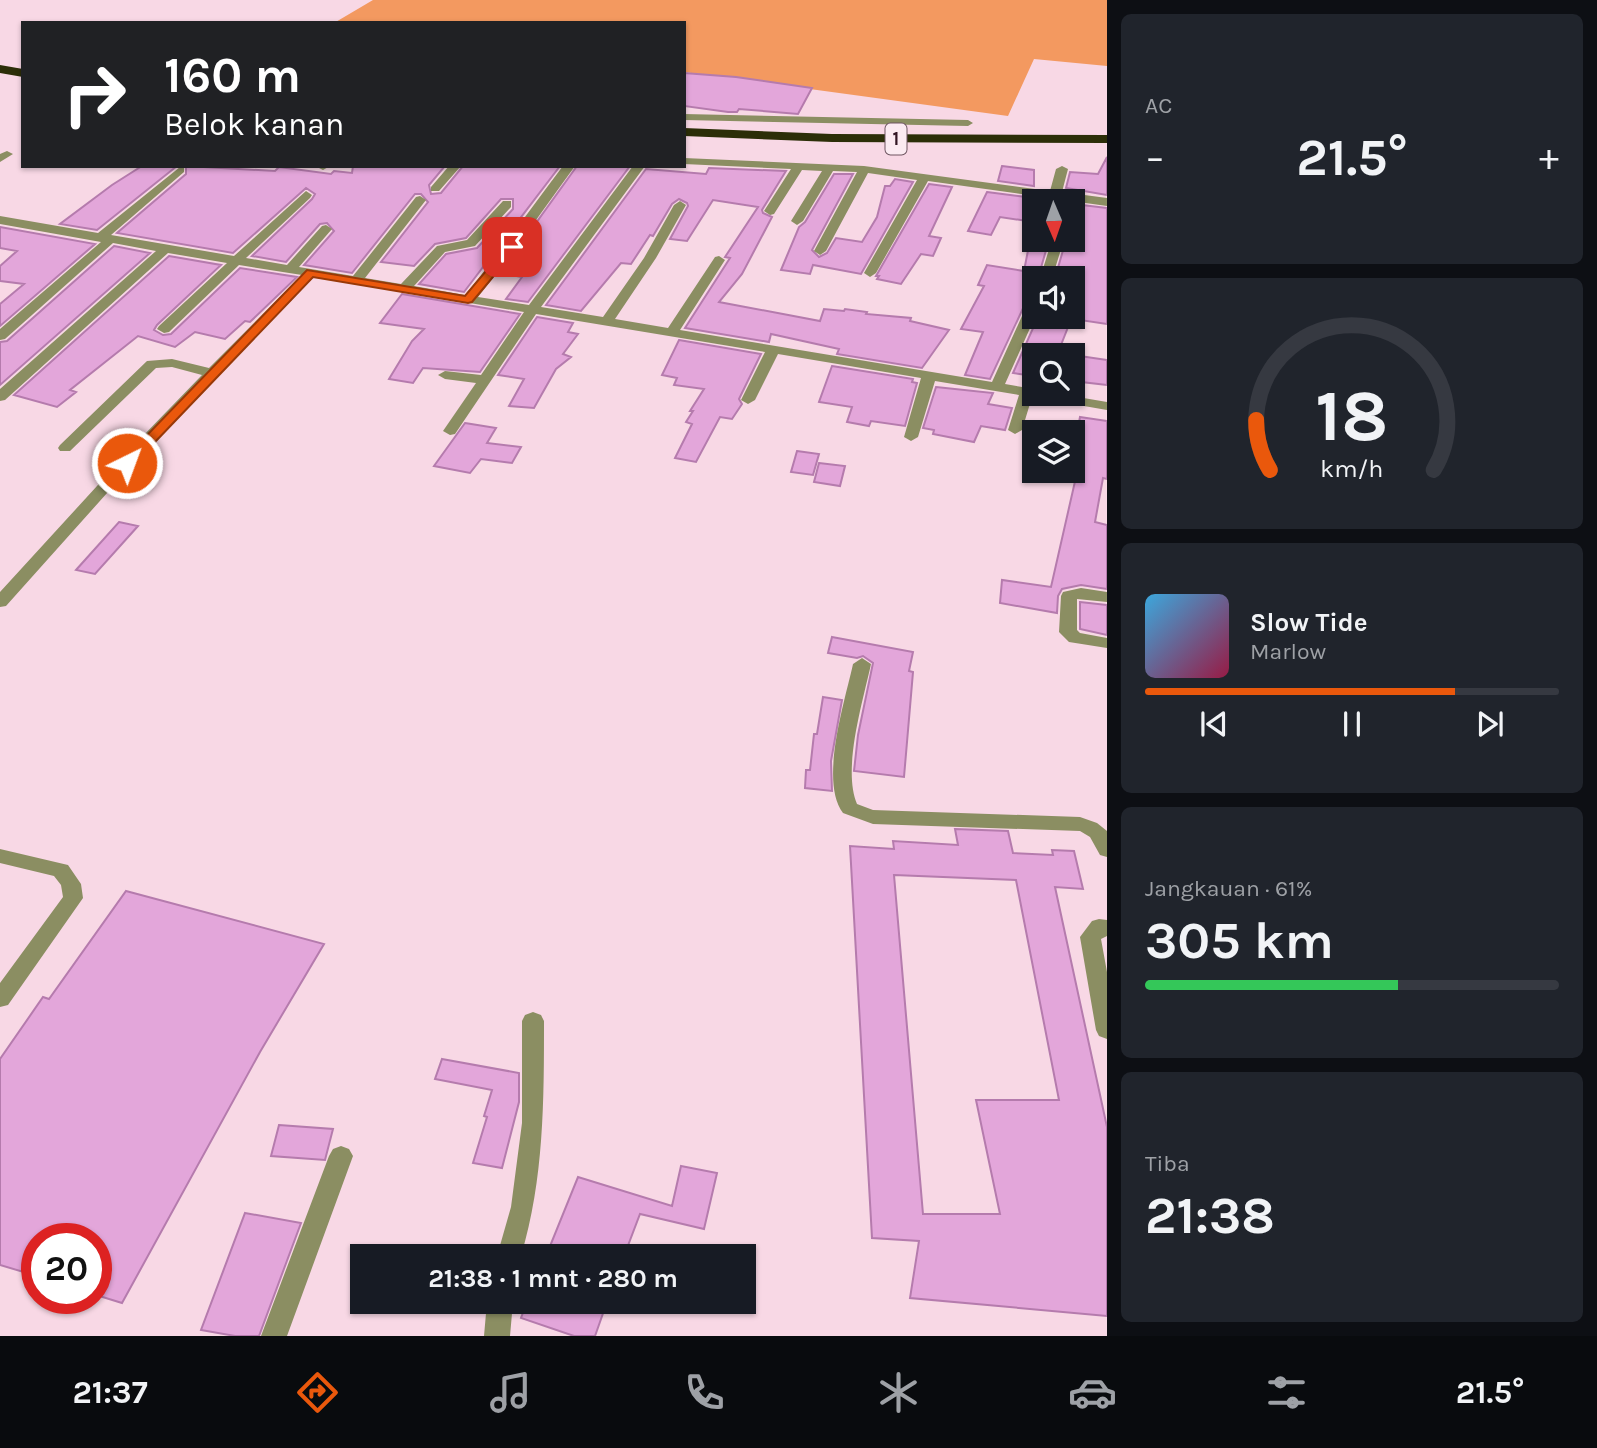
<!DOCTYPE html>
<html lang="id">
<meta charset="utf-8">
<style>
:root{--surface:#171b24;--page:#20242c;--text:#f1f3f6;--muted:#9ea1a6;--line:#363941;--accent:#ea580c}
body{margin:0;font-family:Karla,sans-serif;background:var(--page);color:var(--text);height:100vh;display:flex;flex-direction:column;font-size:26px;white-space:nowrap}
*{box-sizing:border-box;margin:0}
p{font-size:23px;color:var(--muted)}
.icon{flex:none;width:38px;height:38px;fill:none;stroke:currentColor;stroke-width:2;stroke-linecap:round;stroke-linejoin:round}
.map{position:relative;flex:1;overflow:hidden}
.panel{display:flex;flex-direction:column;gap:14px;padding:14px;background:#0d0f14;width:490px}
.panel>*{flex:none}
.hud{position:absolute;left:21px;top:21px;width:665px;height:147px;border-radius:0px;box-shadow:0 2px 5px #0004;background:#202124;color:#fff;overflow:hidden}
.needle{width:46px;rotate:178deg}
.fabs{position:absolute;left:1022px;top:189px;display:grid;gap:14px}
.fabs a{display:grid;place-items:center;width:63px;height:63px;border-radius:0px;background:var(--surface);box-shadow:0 2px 5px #0004;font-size:35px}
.speed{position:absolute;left:21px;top:1223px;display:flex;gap:14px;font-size:35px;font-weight:700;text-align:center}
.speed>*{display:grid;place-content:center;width:91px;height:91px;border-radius:50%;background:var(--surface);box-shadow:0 2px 5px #0004;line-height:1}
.speed .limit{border:10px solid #d22;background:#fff;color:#111}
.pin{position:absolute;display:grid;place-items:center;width:60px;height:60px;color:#fff;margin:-30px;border-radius:14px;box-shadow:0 4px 10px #0006}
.me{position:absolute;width:77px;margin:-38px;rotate:42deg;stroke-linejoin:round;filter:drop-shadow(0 0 5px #0008)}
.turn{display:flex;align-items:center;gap:24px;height:147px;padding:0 28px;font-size:32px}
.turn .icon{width:91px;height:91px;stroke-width:2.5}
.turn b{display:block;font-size:49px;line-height:60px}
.big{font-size:52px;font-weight:700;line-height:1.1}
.panel .tile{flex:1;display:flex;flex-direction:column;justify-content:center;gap:10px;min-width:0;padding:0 24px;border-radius:10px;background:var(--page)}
.panel .dial{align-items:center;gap:0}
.dial svg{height:182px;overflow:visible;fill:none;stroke:var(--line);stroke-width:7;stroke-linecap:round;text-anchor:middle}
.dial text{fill:var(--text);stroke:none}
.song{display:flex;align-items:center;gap:21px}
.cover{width:84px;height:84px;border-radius:10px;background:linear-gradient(135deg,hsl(200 70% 55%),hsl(340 70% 35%))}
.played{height:7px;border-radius:4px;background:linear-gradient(90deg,var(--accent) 75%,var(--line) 75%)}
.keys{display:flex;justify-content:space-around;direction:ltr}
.heat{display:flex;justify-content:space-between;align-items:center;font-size:38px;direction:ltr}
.charge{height:10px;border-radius:5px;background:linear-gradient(90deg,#34c759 61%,var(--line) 0)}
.trip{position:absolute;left:350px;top:1244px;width:406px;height:70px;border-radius:0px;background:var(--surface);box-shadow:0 2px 5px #0004;font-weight:700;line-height:70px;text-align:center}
.tabs{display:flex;height:112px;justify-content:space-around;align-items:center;background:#090b0e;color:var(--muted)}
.tabs .icon{width:49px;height:49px}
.tabs .on{color:var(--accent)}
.tabs b{font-size:32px;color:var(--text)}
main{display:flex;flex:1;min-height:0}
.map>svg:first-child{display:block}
.green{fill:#f39960}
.building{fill:#e3a6da;stroke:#b57bad;stroke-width:2;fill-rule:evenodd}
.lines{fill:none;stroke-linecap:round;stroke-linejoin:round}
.minor{fill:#8b8e62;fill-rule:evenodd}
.highway{fill:#2c2e08;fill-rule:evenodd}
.route{fill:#ea580c;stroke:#983908;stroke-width:2}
.labels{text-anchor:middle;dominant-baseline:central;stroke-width:6;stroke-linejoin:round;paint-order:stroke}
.shield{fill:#fbeaf1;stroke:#6e5561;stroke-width:2}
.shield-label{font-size:19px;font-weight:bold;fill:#321523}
</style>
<main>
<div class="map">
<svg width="1107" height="1336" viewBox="0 0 1107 1336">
<rect width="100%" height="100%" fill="#f8d8e5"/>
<path class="green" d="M373,0h734v66l-73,-7 -26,57 -324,-44v-49h-350z"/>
<path class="building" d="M684,73l52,4 76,11 -14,26 -59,-5 -2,3h-9l-44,-6z
M1107,157v38l-41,-7 4,-16 28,2z
M142,166h35l-80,64 -37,-6 52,-39z
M186,166l89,5 4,-4 52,7 3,-3 18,2 1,-7h92l-16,19 2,9 10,-1 22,-27h97l-96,126 -45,-8 27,-30 31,-6 36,-39v-10h-12l-35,39 -31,6 -21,22 -33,-4 47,-60 -7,-8h-6l-63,79 -48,-8 30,-34 -7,-8 -7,1 -34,38 -34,-6 60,-57 3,-5 -9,-6 -73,65 -116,-20 69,-59z
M577,166h53l-102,136 -22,-3 16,-22 -22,-4z
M1002,166l32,4v16l-36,-5z
M709,168l77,3 -24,39 1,3 9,4 -30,57 -23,28 101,19 4,-12 20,2 1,-2 22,3 -1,2 45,4 -1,3 39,9 -27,38 -85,-14 2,-5 -68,-15 -2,8 -84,-14 45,-70 -5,-1 33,-50 -45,-7 -26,41 -17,-2 18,-33 -1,-3 -8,-4 -7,5 -19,32 -3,-1 -19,29 -10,-1 -40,48 -35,-6 100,-136 60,5z
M834,174h19l-41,76 7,7 8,-4 9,-15 26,4 15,-25 8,-31h5l5,-7 18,3 -52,92 -48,-9 -3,9 -29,-4 18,-43 6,-5z
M929,184l23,3 -23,49 12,2 -8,18 -12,-2 -20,30 -24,-5 2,-3h-3z
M987,192l47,6v24l-34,-5 -9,18 -23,-4z
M1082,205l25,3v116l-34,-5v-41h-18l11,-38h7v-17z
M0,227l95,17 -95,82v-22l24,-20 -24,-3v-15l17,-15 -17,-3z
M1030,240h19l-11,38h-4v20l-9,6 -35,75 -25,-4 18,-43 -22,-3 23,-43 -6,-1 9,-20 37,6z
M114,246l36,7 -150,132v-43l7,-1z
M169,256l52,9 -64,60 -3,5 9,5 8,-1 69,-66 57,9 -47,45 -5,-1 -20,18 -30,-7 -20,15 -37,-11 -68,54 6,2 -19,15 -43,-12z
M402,294l118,20 -40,58 -57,-4 -10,15 -24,-4 23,-38 12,-12 -44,-6z
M537,317l36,6 -5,9 10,2 -15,20 8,3 -15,12 -22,39 -25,-2 15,-27 -26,-4z
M1038,317h34l-15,38h-23v21l-21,-3z
M679,340l82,14 -22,45 3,5 -10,15 -12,-2 -24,45 -21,-4 17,-34 -6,-2 7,-11h-3l14,-22 -30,-4 3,-7 -15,-3z
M1073,355l34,5v25l-34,-4z
M832,366l81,13 -1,3 5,1 -12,43 -34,-5 -2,5 -22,-4 5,-15 -33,-5z
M936,387l57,6 -5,11 24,4 -7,22 -24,-4 -7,16 -41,-8 1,-4 -11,-2z
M1080,417l27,4v58l-4,-1 -8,44 12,3v64l-26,-4 -19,4 -4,7 -1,17 -57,-10 2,-23 49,7 30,-132 -8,-1z
M465,423l31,5 -9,15 34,4 -9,16 -31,-4 -11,14 -36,-7z
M797,451l22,3 -6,21 -22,-3z
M819,463l26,3 -5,20 -26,-4z
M119,522l19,4 -43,48 -19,-4z
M1080,602l27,3v30l-27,-6z
M832,637l81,15 -4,19 4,1 -9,105 -50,-6 4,-36 15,-72 -10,-7 -6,2 -29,-5z
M823,697l19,3 -11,61 1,30 -27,-3 1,-18h4l4,-36h3z
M955,829l53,2 5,22 40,2 -1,-5 22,1 9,38 -28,-2 52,240v189l-197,-18 9,-57 -47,-3 -22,-392 44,3 -1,-8 65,4zM894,875l122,5 43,220h-83l24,114h-77z
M126,891l198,53 -64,108 -138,251 -26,-8v-56h-59v37l-37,-11v-206l43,-62 6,2z
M442,1059l77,14v29l-17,66 -29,-5 14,-46 -3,-1 8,-26 -57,-11z
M279,1125l54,4 -8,31 -54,-4z
M681,1166l36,7 -13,56 -64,-15 -16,42h-78l32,-79 94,29z
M245,1213l56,10 -42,113h-24l-34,-6z
M527,1302h80l-12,34h-21l-53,-18z"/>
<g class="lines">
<path class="minor" d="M684,114l284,6 5,3 -5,3 -284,-6z
M7,151l6,3 -13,8v-8z
M684,158l180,8 186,25 6,-22 6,-3 6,3 -6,23 45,6v8l-179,-25 -52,92 -6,4 -6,-4 53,-93 -49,-7 -42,78 -6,4 -6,-4 43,-79 -24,-1 -30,50 -6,4 -6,-4 31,-50 -20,-1 -28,44 -4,1 -6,-4 27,-42 -107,-5z
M330,166l-7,4 -6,-3 1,-1z
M449,166h12l-22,25h-8v-4z
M563,166h12c-32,44 -63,89 -97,131l51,8 104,-139h12l-104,141 62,10 41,-59 30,-53 6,-4 6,4 -30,53 -41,61 53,9 47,-71 4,-1 6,4 -45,70 312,52 35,-77 7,-4 1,16 -30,67 29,5v5h26l47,8v8l-75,-13 -10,33 -7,4 -7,-4 11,-35 -84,-14 -17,56 -7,4 -7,-4 17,-59 -143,-24 -23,46 -7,4 -7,-4 24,-48 -229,-38 -81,120 -5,1 -7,-4 33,-48 -31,-4 -7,-4 7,-4 36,4 43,-63 -210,-35 -164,168 -144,161 -6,1v-15l140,-153 62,-64 -30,-8 -16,1 -86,83h-10l-2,-3 2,-3 87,-84 25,-2 37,9 93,-93 -63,-10 -70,67 -5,1 -7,-4 2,-3 68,-63 -59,-10 -163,147 -5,1v-12l156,-138 -43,-8 -108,96 -5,1v-11l101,-87 -101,-18v-8l98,17 82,-66 4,1v4l-73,63 123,21 72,-65 6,4 -2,3 -64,60 41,7 35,-39 4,-1 6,4 -33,38 54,9 63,-79 4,-1 6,4 -61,78 36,6 36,-38 30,-6 36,-39h8v6l-36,39 -30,6 -31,34 51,9c35,-42 65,-86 98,-129z
M1052,240h12l-12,38h-12z
M1081,588l26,4v10l-30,-3v31l3,3 27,5v10l-38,-6 -10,-10 2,-36 2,-4z
M862,658l9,6c-8,37 -29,105 -14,140l16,6 207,7 17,6 10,8v26l-7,-2 -10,-18 -10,-6 -207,-7 -30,-11c-24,-32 2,-112 10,-149z
M0,849l68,16 13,19 2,14 -75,107 -8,2v-24l63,-86 -2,-12 -7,-9 -54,-13z
M1099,919l8,1v16l-6,3 6,33v67l-8,-3 -3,-6 -16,-93 12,-16z
M533,1012l8,3 3,6c0,80 0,158 -23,235h-24l14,-49 11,-84v-102l3,-6z
M341,1146l8,3 4,7 -66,180h-26l68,-180 4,-7z
M487,1302h26l-3,34h-26z"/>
<path class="highway" d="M0,65l23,4v8l-23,-4z
M684,128l148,6 275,1v8l-275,-1 -148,-6z"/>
</g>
<path class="route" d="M508,245l10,2 -46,55 -4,1 -155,-26 -181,189 -5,1 -7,-4 187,-193 158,26z"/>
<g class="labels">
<rect class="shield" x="885.5" y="123.5" width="21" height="31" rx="5"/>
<g class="shield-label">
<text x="896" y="139">1</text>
</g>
</g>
</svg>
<div class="fabs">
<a><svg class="needle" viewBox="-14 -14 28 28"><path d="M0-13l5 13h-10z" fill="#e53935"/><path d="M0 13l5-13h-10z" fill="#9ea1a6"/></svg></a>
<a><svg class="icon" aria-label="sound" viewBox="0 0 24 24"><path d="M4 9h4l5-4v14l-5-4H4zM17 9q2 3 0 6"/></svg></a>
<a><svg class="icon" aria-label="search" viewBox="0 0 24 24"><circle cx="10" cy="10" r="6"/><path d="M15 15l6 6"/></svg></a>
<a><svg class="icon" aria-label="layers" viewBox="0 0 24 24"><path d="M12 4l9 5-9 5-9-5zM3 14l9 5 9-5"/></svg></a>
</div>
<div class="speed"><div class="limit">20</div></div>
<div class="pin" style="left:512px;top:247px;background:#d93025"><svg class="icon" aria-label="arrive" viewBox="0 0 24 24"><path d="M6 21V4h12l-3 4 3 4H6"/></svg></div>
<svg class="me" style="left:127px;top:463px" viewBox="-20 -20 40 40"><circle r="17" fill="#ea580c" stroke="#fff" stroke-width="3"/><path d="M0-11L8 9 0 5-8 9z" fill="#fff"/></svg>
<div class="trip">21:38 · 1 mnt · 280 m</div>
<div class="hud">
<div class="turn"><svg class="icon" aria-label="right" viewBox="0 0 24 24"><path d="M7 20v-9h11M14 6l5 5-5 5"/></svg><div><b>160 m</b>Belok kanan</div></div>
</div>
</div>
<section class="panel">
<div class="tile"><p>AC</p>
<div class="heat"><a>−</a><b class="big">21.5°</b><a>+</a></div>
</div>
<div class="tile dial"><svg viewBox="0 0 100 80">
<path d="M14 69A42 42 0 1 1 86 69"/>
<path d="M14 69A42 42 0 0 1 8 47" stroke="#ea580c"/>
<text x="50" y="56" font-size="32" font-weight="700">18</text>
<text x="50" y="72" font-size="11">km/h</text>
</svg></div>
<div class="tile">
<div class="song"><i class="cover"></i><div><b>Slow Tide</b><p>Marlow</p></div></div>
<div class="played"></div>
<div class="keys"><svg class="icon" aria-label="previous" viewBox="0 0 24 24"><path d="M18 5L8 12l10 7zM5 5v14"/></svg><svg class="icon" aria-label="pause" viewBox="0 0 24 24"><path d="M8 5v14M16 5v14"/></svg><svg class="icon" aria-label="next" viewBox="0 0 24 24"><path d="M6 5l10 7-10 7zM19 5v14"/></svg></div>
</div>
<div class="tile"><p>Jangkauan · 61%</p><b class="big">305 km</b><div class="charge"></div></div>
<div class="tile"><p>Tiba</p><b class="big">21:38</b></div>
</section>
</main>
<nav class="tabs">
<b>21:37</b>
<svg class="icon on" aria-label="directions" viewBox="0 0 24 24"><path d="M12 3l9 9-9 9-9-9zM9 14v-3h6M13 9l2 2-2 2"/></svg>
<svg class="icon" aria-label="music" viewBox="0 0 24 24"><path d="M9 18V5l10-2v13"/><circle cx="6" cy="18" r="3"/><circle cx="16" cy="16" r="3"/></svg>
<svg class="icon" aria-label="phone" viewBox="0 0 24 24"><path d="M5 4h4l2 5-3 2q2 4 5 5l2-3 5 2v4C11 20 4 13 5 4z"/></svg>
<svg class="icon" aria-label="climate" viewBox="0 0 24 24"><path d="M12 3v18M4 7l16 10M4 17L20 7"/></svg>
<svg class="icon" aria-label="car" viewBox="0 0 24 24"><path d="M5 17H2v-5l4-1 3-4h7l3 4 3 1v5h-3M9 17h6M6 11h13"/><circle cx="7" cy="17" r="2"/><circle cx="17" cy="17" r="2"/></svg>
<svg class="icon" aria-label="filters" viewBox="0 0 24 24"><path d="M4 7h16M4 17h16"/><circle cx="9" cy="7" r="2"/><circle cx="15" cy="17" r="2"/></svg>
<b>21.5°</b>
</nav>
